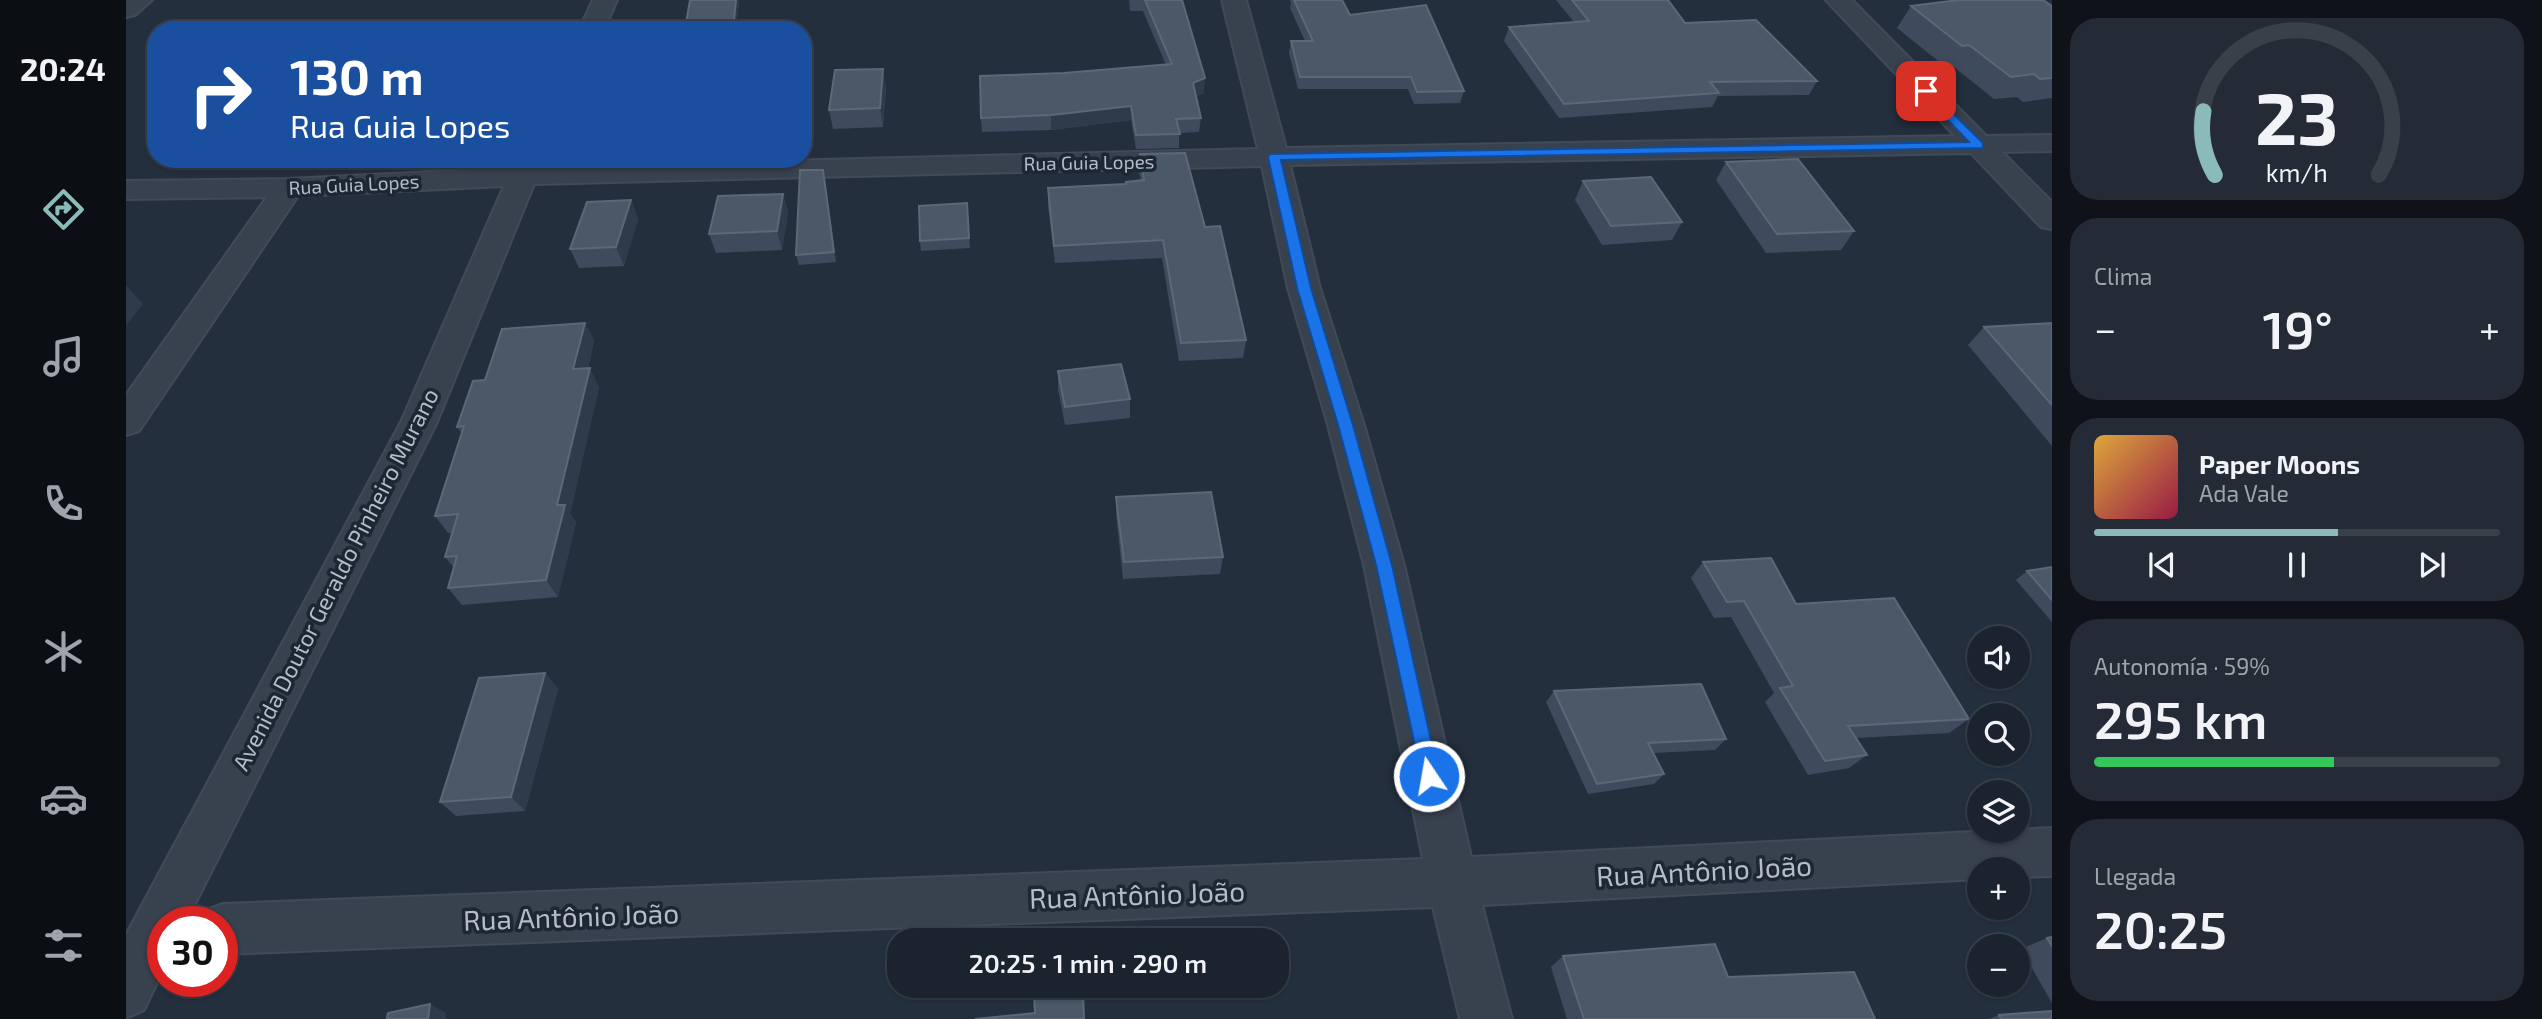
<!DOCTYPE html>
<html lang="es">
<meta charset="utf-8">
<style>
:root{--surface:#1b232e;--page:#242b36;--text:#f1f3f6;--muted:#a0a4aa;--line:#39404a;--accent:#8bbbb9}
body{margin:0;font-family:"Exo 2",sans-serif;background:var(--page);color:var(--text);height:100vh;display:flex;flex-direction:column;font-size:26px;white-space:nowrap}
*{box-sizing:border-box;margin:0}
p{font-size:23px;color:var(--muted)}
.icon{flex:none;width:38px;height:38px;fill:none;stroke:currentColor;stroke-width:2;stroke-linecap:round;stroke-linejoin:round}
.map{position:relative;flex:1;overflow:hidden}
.sheet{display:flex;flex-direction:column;gap:18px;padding:18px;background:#0f1319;width:490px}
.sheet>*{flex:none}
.hud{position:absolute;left:21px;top:21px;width:665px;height:147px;border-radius:28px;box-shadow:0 2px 5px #0004,0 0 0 2px var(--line);background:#1a4fa0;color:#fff;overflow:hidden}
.tools{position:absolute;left:1841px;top:626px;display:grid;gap:14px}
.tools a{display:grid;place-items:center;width:63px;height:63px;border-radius:50%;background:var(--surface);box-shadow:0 2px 5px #0004,0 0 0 2px var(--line);font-size:35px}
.speed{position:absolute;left:21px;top:906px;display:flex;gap:14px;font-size:35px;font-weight:700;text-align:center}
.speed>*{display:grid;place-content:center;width:91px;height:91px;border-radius:50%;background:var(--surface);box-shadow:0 2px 5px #0004,0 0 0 2px var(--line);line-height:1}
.speed .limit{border:10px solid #d22;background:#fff;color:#111}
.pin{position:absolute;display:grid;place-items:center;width:60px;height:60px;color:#fff;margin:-30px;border-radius:14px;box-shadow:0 4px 10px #0006}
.me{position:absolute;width:77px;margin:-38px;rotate:348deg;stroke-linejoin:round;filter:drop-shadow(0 0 5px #0008)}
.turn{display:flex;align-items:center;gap:24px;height:147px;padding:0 28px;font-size:32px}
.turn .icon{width:91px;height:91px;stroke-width:2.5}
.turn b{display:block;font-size:49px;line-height:60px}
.big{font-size:52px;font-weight:600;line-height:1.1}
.sheet .widget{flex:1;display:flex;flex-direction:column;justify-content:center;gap:10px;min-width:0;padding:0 24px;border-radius:28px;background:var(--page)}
.sheet .dial{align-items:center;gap:0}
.dial svg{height:182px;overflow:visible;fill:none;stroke:var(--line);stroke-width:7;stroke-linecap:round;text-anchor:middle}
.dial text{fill:var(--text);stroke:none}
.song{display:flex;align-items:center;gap:21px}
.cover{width:84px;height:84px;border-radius:10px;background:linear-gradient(135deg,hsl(40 70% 55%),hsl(340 70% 35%))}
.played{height:7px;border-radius:4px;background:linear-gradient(90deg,var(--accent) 60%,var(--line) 60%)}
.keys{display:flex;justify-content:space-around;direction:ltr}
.heat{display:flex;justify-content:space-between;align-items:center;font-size:38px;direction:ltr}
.charge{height:10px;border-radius:5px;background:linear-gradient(90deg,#34c759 59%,var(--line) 0)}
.trip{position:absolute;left:761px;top:928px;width:402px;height:70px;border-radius:28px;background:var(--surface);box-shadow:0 2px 5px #0004,0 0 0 2px var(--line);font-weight:600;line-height:70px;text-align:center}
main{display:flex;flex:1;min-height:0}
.tab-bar{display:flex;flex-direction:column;width:126px;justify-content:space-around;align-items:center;background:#0b0e12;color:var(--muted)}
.tab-bar .icon{width:49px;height:49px}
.tab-bar .selected{color:var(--accent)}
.tab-bar b{font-size:32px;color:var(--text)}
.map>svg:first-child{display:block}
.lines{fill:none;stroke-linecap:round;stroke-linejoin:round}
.minor-casing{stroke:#414a57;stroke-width:4}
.minor{fill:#38414e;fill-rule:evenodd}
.wall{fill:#3f4b5c}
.shaded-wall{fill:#2f3b4b}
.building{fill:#4b5868;stroke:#5c6777;stroke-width:2}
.route{fill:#1a73e8;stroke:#114b97;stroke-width:2}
.labels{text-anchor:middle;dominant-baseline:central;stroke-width:7;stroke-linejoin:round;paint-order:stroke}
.far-street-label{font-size:19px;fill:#b4bcc9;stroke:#1d2633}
.street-label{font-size:23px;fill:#b4bcc9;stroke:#1d2633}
.near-street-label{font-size:28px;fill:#b4bcc9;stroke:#1d2633}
</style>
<main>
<nav class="tab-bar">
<b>20:24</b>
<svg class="icon selected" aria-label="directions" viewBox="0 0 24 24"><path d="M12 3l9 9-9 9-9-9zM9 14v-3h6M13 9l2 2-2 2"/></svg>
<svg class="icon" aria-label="music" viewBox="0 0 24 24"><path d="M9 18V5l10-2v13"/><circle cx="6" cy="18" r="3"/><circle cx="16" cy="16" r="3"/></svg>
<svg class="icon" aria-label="phone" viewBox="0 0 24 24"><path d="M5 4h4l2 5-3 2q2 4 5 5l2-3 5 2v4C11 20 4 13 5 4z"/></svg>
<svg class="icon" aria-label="climate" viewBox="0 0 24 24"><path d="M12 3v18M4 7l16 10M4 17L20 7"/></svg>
<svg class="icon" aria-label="car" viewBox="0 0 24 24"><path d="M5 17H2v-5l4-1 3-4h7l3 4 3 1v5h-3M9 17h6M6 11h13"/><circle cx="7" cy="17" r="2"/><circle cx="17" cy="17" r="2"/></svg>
<svg class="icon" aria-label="filters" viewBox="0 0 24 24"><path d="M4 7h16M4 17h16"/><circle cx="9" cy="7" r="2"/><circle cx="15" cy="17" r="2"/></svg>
</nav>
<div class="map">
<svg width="1926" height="1019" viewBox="0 0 1926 1019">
<rect width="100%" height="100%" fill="#242f3e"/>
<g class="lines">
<g class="minor-casing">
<path id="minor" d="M0,0h26l-17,15 -9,2z
M467,0h24l-13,30h-25z
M1096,0h24l40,148 669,-12 -129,-136h26l134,136 66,-1v16l-50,1 50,50v27l-11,-2 -70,-74 -681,12 30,123 44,137 40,140 67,292 581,-29v48l-34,1v-7h-39v9l-497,26 30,114h-52l-27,-112 -1211,47v-32h-22l4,-11 18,-7 1201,-45 -59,-294 -36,-140 -40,-137 -26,-122 -728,18 -97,238 -251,500h-23v48l-19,40 -18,8v-83l275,-513 103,-236 -206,10 -159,235 -13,4v-40l141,-198 -141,2v-18l163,-2 223,-11 4,-9h28l-3,8 717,-18z"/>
</g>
<use href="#minor" class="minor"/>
</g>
<path class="wall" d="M613,0l-3,29 -48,1 -2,-7z
M1003,0h53l22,93 -8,3 5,22 -2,14 -20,1v15l-43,1 -5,-29 -80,10 -69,2 -1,-14 83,-45 102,-8 -23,-54h-13z
M1164,0h52l8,15 114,76 -4,12 -46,1 -6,-15h-110l-9,-36 2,-12h14l-15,-33 1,-5z
M1430,0h112l17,23 132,58 -8,14 -91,1 -6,11 -153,11 -55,-77 5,-14 65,-5z
M1785,6h141v92l-29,4 -6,-5 -23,2 -40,-32 -7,1 -50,-40z
M760,87l-3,40 -50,2 -4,-19z
M1014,154l65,73 41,113 -3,18 -64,3 -17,-103 -107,5 -7,-57v-18l78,-4 15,-3 -2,-9z
M1600,162l128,69 -13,19 -75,3 -50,-73z
M697,170l13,92 -37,3 -3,-10z
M1457,181l99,41 -10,18 -70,5 -27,-45z
M657,194l5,18 -6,38 -66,3 -7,-19z
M505,200l7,19 -14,47 -45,2 -9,-19z
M841,203l3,45 -49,3 -1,-10z
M459,323l9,18 -6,27 11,19 -29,127 6,8 -18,75 -96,8 -14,-17 6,-20 -9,-11 7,-24h-4l-13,-17 27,-83 -5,-6 28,-47z
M1926,323v123l-84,-101 16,-18z
M932,371l72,28v19l-65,7 -7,-36z
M990,497l107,60 -3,17 -97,5 -7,-65z
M1577,562l93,42 173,115 -20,14 -93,5 11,17 -18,13 -41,7 -43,-73 9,-9 -43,-76 -17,1 -23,-40z
M1926,567v55l-36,-42 11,-9z
M419,673l13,16 -33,122 -69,5 -16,-14z
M1428,691l172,48 -11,11 -62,3 11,21 -10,10 -66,10 -42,-92z
M1926,937v66l-31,-54 26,-11z
M1437,956l165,21 147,42h-308l-16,-52z
M1873,1015l53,4h-63z"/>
<path class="shaded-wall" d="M610,0h3l-3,29 -2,-9z
M757,69l3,18 -3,40 -3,-19z
M1079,78l-1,15 -12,4 1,-14z
M1005,106v14l-80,10v-15z
M697,170l2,9 11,83 -2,-10z
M657,194l5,18 -6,38 -5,-19z
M505,200l7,19 -14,47 -8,-19z
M0,285l17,19 -17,22z
M459,323l9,18 -11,47 -10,-19z
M464,368l9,19 -29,127 6,8 -18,75 -12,-17 11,-75z
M419,673l13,16 -33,122 -14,-14z
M304,1004l16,9v6h-18z"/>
<path class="building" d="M564,0h46l-2,20 -48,3z
M1019,0h37l23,78 -12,5 8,35 -25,1 4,15 -44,1 -5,-29 -80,9 -70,3 -1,-42 84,-3 108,-9z
M1168,0h48l8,15 76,-10 38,86 -47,1 -6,-15h-111l-9,-36h22z
M1446,0h96l17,23 71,-3 61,61 -107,1 9,11 -155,11 -55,-77 80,-6z
M1833,0h84l9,6v72l-12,1 -6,-5 -23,3 -42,-32 -7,1 -51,-40z
M757,69l-3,39 -51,2 6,-40z
M1059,153l20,74 15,-1 26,114 -65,3 -18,-103 -109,6 -6,-58 78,-4v-2l18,-2 -4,-26z
M1672,159l56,72 -77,3 -51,-72z
M674,170h23l11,82 -38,3z
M1525,177l31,45 -71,4 -28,-45z
M657,194l-6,37 -68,3 9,-38z
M505,200l-15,47 -46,2 17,-47z
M841,203l2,35 -49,3 -1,-35z
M459,323l-12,46 17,-1 -33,137h8l-19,75 -98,8 9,-32 -12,1 13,-43 -23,2 29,-90 -7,1 16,-46 12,-1 17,-51z
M1926,323v82l-68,-78z
M995,364l9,35 -65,8 -7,-36z
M1085,492l12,65 -99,5 -8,-65z
M1645,558l25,46 98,-6 75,121 -121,7 19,29 -42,6 -45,-73 13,-2 -49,-85 -17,1 -24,-40z
M1926,567v33l-25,-29z
M419,673l-34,124 -71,5 39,-124z
M1575,684l25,55 -78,4 16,31 -67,10 -43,-93z
M1926,937v9l-5,-8z
M1589,944l13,33 126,-5 21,47h-291l-21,-63z
M957,992l1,27h-109l60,-6 -1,-18z
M304,1004l-2,15h-41l1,-6z
M1926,1011v8h-51l-2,-4z"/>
<path class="route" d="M1800,87l57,56v5l-702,12 30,128 42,137 39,140 47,211 -3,7 -7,2 -6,-2 -47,-218 -38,-140 -41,-137 -29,-131 2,-3 699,-12 -47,-49 -1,-2z"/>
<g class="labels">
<g class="far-street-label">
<text transform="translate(963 162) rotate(-1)">Rua Guia Lopes</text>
<text transform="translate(228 184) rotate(-3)">Rua Guia Lopes</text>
</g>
<g class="street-label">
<text transform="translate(209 579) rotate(-63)">Avenida Doutor Geraldo Pinheiro Murano</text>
</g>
<g class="near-street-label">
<text transform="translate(1578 870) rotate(-3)">Rua Antônio João</text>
<text transform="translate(1011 894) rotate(-2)">Rua Antônio João</text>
<text transform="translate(445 916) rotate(-2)">Rua Antônio João</text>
</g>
</g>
</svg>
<div class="tools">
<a><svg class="icon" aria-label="sound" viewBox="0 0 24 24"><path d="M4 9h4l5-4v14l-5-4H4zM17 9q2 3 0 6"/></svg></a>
<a><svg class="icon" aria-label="search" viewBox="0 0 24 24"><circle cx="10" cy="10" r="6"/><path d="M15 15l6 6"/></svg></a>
<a><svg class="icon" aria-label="layers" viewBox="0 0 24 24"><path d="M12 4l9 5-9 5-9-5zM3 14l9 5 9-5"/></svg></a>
<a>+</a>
<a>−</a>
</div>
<div class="speed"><div class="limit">30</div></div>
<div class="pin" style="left:1800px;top:91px;background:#d93025"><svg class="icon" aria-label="arrive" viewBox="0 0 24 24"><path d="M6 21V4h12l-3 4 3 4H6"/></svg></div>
<svg class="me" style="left:1303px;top:776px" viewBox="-20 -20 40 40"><circle r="17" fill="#1a73e8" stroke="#fff" stroke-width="3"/><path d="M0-11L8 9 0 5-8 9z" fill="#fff"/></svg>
<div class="trip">20:25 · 1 min · 290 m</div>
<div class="hud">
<div class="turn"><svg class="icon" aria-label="right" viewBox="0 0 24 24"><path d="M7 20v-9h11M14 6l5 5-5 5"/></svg><div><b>130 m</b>Rua Guia Lopes</div></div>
</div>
</div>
<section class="sheet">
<div class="widget dial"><svg viewBox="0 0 100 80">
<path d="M14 69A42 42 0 1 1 86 69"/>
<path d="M14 69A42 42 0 0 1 9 41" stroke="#8bbbb9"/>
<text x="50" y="56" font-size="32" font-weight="700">23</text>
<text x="50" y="72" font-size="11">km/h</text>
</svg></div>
<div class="widget"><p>Clima</p>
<div class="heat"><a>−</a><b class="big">19°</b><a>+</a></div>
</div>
<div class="widget">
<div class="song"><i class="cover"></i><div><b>Paper Moons</b><p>Ada Vale</p></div></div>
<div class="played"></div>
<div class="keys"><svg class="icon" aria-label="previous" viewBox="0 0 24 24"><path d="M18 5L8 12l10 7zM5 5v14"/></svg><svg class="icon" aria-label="pause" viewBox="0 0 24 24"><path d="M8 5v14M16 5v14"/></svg><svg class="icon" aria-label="next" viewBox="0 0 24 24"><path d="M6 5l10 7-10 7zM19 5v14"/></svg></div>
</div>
<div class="widget"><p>Autonomía · 59%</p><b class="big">295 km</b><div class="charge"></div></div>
<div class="widget"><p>Llegada</p><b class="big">20:25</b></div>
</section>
</main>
